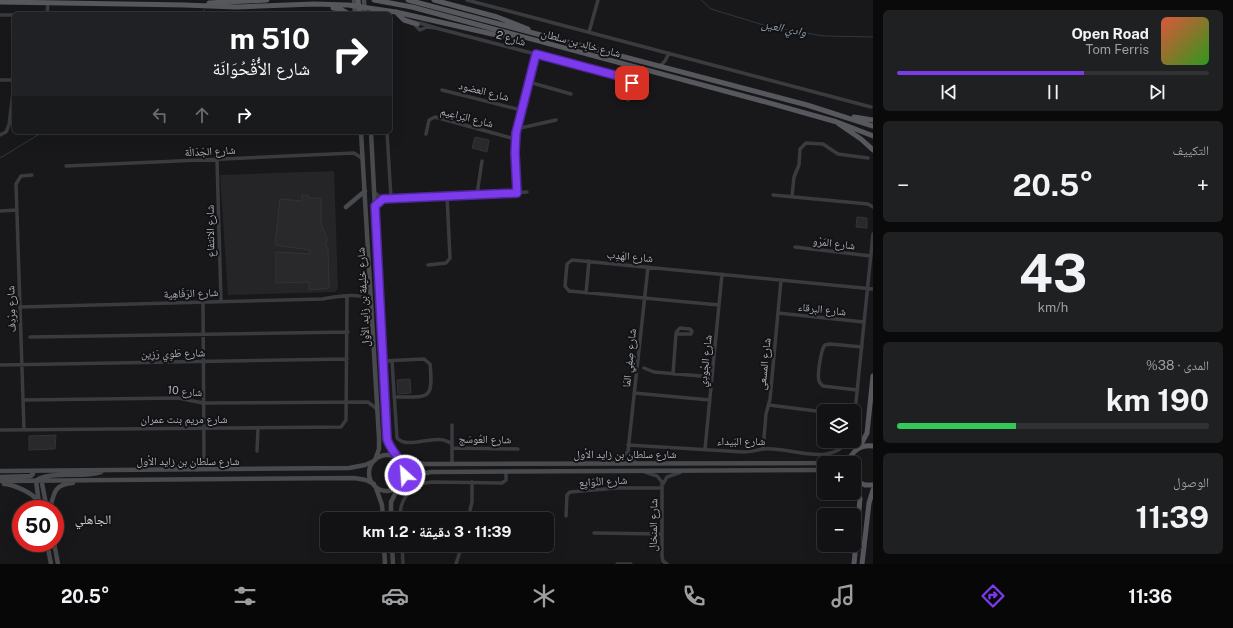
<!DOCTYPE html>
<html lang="ar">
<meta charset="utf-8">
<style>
:root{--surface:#121214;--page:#1f2022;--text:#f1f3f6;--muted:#9c9ea0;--line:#313234;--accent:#7c3aed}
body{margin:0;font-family:"Public Sans","Noto Naskh Arabic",sans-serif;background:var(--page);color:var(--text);direction:rtl;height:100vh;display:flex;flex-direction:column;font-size:15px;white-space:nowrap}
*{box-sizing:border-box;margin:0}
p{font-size:13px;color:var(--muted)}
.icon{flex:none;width:22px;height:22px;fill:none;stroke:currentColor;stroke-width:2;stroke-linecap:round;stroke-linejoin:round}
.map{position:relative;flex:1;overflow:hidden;direction:ltr}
.sheet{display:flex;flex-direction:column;gap:10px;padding:10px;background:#0a0a0b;width:360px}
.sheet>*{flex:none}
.banner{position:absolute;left:12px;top:12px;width:380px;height:122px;border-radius:6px;box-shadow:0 4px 16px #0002,0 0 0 1px var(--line);direction:rtl;background:#202124;color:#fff;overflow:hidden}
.fabs{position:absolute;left:817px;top:404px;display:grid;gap:8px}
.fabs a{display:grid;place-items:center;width:44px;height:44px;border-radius:6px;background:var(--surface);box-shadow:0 4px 16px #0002,0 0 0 1px var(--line);font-size:20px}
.speed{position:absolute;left:12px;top:500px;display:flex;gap:8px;font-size:20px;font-weight:700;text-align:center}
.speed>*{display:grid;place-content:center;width:52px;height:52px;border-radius:50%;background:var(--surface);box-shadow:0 4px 16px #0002,0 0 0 1px var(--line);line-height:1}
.speed .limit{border:6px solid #d22;background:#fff;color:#111}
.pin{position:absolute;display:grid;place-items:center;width:34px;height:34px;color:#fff;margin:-17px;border-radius:8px;box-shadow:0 2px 6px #0006}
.me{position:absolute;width:44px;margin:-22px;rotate:334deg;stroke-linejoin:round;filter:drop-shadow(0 0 3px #0008)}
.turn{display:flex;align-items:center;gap:14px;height:84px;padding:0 16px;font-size:18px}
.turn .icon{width:52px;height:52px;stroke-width:2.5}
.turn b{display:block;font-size:28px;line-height:34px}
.lanes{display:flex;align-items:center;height:38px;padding:0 16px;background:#0003;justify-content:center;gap:20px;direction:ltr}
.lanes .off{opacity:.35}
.big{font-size:30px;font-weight:700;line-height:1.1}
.sheet .widget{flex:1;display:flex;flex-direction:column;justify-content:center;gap:6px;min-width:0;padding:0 14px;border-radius:6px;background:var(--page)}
.sheet .dial{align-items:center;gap:0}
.dial b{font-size:52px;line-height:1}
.song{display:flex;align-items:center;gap:12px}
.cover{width:48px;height:48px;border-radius:6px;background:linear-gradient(135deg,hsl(10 70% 55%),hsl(110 70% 35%))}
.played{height:4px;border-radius:2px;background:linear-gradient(90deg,var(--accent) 60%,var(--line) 60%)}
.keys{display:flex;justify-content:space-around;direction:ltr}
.heat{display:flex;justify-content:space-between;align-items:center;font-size:22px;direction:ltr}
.charge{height:6px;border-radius:3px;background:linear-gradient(90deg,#34c759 38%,var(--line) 0)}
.trip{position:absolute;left:320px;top:512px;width:234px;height:40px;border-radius:6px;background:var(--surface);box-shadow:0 4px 16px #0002,0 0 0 1px var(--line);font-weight:700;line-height:40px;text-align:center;direction:rtl}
.tabs{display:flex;height:64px;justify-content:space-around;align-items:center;background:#070708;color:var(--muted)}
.tabs .icon{width:28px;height:28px}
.tabs .on{color:var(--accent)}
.tabs b{font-size:18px;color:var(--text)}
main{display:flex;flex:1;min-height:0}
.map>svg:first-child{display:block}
.built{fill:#252527}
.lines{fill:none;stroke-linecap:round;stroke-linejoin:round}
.stream{stroke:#30373d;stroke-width:1}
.building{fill:#29292b;stroke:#333336}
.street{stroke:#3a3b3f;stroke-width:3.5}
.secondary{stroke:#484a4e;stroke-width:4.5}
.primary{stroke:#56585d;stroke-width:5}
.route-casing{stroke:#51269a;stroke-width:10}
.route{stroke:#7c3aed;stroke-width:7}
.labels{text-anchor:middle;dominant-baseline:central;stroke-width:4;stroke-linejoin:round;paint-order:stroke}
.street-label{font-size:11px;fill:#acb0b8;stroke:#131315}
.water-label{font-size:12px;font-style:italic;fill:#889cae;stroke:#131315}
.quarter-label{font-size:13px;fill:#cdcfd5;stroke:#131315}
</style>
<main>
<section class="sheet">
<div class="widget">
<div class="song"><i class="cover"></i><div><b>Open Road</b><p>Tom Ferris</p></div></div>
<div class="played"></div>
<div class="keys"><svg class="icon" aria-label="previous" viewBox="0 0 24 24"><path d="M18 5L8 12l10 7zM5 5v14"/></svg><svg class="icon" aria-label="pause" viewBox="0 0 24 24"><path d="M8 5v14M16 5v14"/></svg><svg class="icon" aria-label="next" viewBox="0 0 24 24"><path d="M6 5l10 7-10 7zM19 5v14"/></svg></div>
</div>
<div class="widget"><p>التكييف</p>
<div class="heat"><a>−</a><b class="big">20.5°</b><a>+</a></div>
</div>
<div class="widget dial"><b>43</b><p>km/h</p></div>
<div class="widget"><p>المدى · 38%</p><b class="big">190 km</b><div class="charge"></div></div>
<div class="widget"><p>الوصول</p><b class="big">11:39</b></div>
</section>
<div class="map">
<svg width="873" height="564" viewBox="0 0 873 564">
<rect width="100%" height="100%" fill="#18181a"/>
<path class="built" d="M334,171l4,117 -3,4 -107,3 -8,-120z"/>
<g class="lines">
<path class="stream" d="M701,0l10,9 59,18 54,9 49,1
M200,14l5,-5
M0,158l43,-26"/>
</g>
<path class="building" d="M475,137l14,3 -2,12 -15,-4z
M302,195l7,1v2h12v26l7,16 -2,2v6h2l1,40 -20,2v-8l-33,1v-31l34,2v-4l-35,-5 5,-46 22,2z
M857,217l10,1v10l-11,-1z
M410,379l1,14 -13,1 -1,-14z
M56,435l-1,14 -26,1v-14z"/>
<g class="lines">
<path class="street" d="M467,0l404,107
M47,14l1,-11
M0,15h14
M436,28l-16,-5 -4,3 4,4 7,-3 9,1 191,50c9,5 3,14 1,22
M589,32l9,-32
M660,66l5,-5 4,-8
M0,80h13
M529,82l42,12
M442,90l79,20
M516,129l40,-9
M387,132l4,66
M426,134l3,-14 6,-3 80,22
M0,135l6,-3 3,-7 4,-32 1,-62
M217,160l4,141
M66,166l288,-13 9,6
M375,193l8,6 144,-7
M517,193l-2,-54 21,-85
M477,194l5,-33
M773,195l95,9 5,3
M792,196l2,-19 5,-12 1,-16 6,-6 17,1 15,10 30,4
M0,211l16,-1
M795,247l76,9
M428,265l18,-2 4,-5 -3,-62
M586,293l3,-32
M719,305l-150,-14 -4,-5 2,-22 5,-4 301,29
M20,307l302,-8c13,-2 41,-8 49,3
M778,313l86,9
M30,337l318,-5
M383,361l41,-2 6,5c4,39 -3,32 -36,33
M392,361l5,77c12,13 40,-7 55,6
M0,365l347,-6
M644,368l10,4 58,5
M673,374l3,-40 1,-3 3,-3 10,1 2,2 -1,3h-15
M857,390l-34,-4c-2,-2 -3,-2 -4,-5 -2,-6 2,-32 6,-36l5,-1 32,3
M634,393l76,7
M23,400l155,-2 25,5 165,-1 9,7
M769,405l55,7
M854,422l19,-188
M452,425v39
M0,430l341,-3 5,-7 1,-124
M24,430l-8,-246 5,-8 11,-1
M628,445l116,7c7,0 12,-2 19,-3 26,-3 66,19 85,-8
M452,448l66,1
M705,449l17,-175
M763,449l3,-35 4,-15 11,-119
M257,451l1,-23
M628,451l1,5 7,7
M614,463l10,-7 4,-5 20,-184
M197,470l7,-10 -1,-159
M645,472l12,4 5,6v74l1,5 4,3
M663,484l4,-7 14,-5
M566,516l1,-21 3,-3 47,-4h45
M400,519c-1,-19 11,-36 32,-37l70,1 4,-3v-8
M468,519l4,-17v-20
M594,533l68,1
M402,545l1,19
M393,548l33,-1
M456,564l6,-19
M617,564h14"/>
<path class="secondary" d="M354,0l1,14
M364,0l1,14
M361,132l18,306v11l-4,11
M371,132l16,307 3,9 7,10
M346,207l19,-16
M369 473a18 18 0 1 1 36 0a18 18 0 1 1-36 0Z
M398,459l27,5 401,-1 13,-2 12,-5
M0,471l349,-3 16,-3 9,-4
M0,477l31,-1 2,-2 -2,-3
M41,478l6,31
M37,480c14,-9 46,-2 64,-8
M0,481l354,-3 12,2 8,4
M36,481l3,22
M403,482l13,-7 15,-3 393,-2
M4,484c8,0 27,8 32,15 1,3 1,7 2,10
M376,488l6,17 1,14
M50,509c4,-17 5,-25 23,-26
M391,519v-17l7,-14
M47,543l4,21
M54,543l4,21
M384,545l1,19
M392,545l1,19"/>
<path class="primary" d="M358,0l2,14
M374,0l38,7 350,94 75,21 36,14
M408,0l399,105 66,21
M434,0l63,17 31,12
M0,2l187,3
M209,3l58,-3
M184,5l52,2 78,-3 34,1 48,7 96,22 25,4
M333,8l7,1 9,5
M396,12l8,8 13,4
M622,77l9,-11
M854,117l19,3
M839,124l22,15 12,11
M859,448l8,-15 6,-57
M849,463c2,-12 12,-19 24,-17
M856,481l9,4h8
M854,564l6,-65 -4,-18
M862,564l7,-61 4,-13"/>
</g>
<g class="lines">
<g class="route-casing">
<path id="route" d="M405,475c0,-14 -14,-22 -18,-36l-12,-233 8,-7 134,-6 -2,-40 1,-20 20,-79 86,23 7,2 3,4"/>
</g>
<use href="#route" class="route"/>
</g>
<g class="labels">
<g class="street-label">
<text transform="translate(511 38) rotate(15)">شارع 2</text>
<text transform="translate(581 43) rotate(15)">شارع خالِد بن سلطان</text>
<text transform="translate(484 91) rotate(14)">شارع العضود</text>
<text transform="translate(467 117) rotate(14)">شارع البَراعِيم</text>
<text transform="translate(210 151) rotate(-3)">شارع الجَدَالَة</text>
<text transform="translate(210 231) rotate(-91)">شارع الانتفاع</text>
<text transform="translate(834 243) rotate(7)">شارع المَرْو</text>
<text transform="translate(630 256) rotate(5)">شارع الهَدِب</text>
<text transform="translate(191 293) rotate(-2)">شارع الرَفَاهِية</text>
<text transform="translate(363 297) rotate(-93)">شارع خليفة بن زايد الأول</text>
<text transform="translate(11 309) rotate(-92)">شارع مِرْدِف</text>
<text transform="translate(822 309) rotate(6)">شارع البرقاء</text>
<text transform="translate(173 353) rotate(-1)">شارع طَوِي رَزِين</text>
<text transform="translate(629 358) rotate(-84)">شارع صِفِي المَا</text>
<text transform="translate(705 361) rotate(-84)">شارع الجُودِي</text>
<text transform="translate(764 364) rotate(-84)">شارع المسعى</text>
<text transform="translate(185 391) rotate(5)">شارع 10</text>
<text x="184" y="419">شارع مريم بنت عمران</text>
<text transform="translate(485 439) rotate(1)">شارع العُوسَج</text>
<text x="741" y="441">شارع البَيداء</text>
<text x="625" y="454">شارع سلطان بن زايد الأول</text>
<text x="188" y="461">شارع سلطان بن زايد الأول</text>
<text transform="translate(603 481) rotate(-3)">شارع النِّوَايِع</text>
<text transform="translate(653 525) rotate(-89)">شارع المنخال</text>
</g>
<g class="water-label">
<text transform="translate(784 28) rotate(11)">وادي العين</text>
</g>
<g class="quarter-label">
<text x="93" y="519">الجاهلي</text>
</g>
</g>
</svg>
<div class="fabs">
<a><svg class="icon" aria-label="layers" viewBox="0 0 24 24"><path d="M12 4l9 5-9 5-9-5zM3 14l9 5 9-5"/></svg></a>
<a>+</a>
<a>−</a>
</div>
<div class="speed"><div class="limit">50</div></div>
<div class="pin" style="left:632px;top:83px;background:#d93025"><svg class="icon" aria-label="arrive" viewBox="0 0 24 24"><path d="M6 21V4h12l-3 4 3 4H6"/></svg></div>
<svg class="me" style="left:405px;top:475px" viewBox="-20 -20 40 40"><circle r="17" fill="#7c3aed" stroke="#fff" stroke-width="3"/><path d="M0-11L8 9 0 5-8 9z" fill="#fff"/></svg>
<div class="trip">11:39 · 3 دقيقة · 1.2 km</div>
<div class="banner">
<div class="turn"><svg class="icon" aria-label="right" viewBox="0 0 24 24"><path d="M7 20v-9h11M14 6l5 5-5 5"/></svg><div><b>510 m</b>شارع الأُقْحُوَانَة</div></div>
<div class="lanes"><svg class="icon off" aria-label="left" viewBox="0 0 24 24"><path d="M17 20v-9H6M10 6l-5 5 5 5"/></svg><svg class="icon off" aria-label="ahead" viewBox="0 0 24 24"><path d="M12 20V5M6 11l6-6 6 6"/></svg><svg class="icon" aria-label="right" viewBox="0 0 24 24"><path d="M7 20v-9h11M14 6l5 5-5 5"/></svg></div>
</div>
</div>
</main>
<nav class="tabs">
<b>11:36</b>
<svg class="icon on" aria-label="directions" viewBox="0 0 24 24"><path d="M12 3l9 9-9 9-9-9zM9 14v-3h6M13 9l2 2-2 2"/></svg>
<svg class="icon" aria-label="music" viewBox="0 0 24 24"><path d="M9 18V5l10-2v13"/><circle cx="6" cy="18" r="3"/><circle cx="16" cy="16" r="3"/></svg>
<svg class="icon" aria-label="phone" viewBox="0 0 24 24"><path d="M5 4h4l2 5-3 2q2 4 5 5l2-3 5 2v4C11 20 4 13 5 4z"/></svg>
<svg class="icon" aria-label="climate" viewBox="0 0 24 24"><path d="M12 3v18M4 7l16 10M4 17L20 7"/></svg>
<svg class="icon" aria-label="car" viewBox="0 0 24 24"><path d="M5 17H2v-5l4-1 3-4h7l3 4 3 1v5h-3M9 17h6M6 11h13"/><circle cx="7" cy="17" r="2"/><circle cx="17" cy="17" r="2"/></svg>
<svg class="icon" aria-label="filters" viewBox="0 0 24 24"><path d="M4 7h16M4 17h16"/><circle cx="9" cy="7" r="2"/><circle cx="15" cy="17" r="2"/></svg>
<b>20.5°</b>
</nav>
